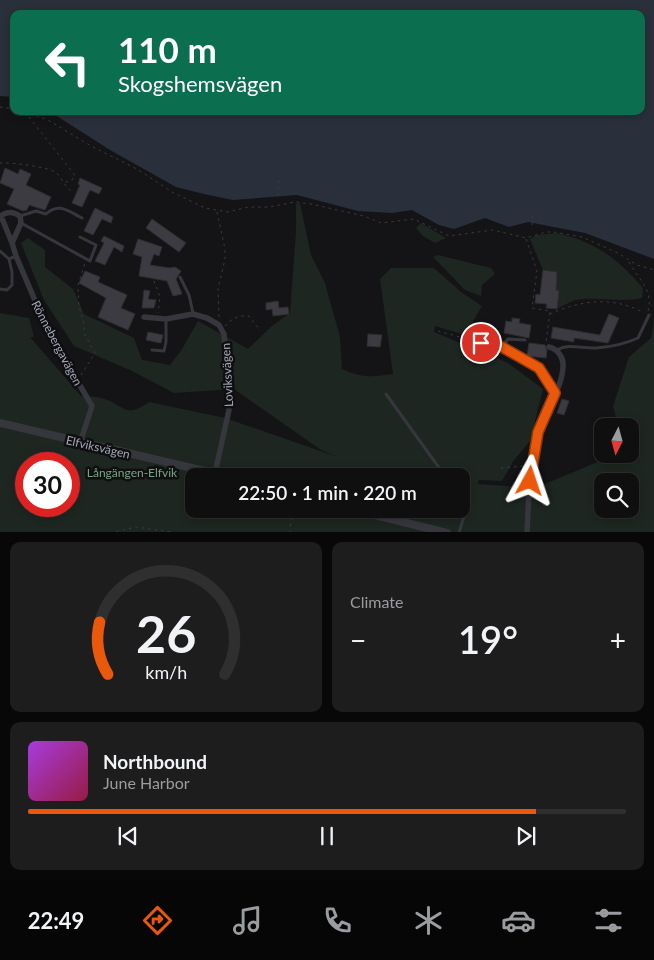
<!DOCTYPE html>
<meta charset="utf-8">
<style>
:root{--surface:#0f0f10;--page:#1d1d1e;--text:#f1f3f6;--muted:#9b9c9f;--line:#2f2f30;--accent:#ea580c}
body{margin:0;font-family:Lato,sans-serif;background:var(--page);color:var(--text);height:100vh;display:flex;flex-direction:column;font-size:19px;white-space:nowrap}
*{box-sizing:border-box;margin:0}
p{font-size:16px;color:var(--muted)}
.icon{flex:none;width:28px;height:28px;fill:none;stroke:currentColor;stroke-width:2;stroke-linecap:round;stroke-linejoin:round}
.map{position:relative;height:532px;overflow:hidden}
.panel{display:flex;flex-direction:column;gap:10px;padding:10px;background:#080809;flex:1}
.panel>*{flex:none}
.banner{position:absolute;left:10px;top:10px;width:635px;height:105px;border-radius:10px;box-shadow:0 2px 8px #0003,0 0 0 1px var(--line);background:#0b6e4f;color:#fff;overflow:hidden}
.needle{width:32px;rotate:186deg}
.fabs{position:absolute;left:594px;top:418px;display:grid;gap:10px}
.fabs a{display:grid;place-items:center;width:45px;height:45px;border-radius:10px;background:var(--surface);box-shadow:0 2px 8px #0003,0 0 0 1px var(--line);font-size:25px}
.speed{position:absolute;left:15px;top:452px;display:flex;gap:10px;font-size:25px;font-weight:700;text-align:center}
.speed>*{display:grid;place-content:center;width:65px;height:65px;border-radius:50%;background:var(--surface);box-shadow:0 2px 8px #0003,0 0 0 1px var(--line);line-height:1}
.speed .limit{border:8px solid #d22;background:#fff;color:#111}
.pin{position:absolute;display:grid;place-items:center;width:42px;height:42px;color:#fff;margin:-21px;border:2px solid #fff;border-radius:50%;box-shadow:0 1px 5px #0007}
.me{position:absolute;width:55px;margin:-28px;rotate:5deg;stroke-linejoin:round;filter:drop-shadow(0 0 4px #0008)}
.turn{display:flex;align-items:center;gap:18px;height:105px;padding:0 25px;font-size:22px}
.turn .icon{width:65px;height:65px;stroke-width:2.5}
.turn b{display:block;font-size:35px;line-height:42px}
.big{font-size:38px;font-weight:600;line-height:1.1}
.panel .tile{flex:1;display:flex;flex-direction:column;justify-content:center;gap:8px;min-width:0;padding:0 18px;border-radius:10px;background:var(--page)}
.panel .dial{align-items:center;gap:0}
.dial svg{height:130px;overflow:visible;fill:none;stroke:var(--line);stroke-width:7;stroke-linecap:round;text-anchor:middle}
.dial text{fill:var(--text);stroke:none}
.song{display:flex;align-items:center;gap:15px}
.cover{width:60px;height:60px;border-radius:8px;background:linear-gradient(135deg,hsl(280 70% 55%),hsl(340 70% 35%))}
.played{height:5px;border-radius:2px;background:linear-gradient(90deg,var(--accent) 85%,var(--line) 85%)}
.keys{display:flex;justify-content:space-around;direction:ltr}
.heat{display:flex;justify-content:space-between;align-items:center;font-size:28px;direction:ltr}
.panel .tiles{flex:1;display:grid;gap:10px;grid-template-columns:1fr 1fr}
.tile:last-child{grid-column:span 2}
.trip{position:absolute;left:185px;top:468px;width:285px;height:50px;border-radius:10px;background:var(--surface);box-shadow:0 2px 8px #0003,0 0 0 1px var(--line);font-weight:600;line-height:50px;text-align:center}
.tabs{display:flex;height:80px;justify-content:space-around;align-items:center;background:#060606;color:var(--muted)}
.tabs .icon{width:35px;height:35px}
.tabs .on{color:var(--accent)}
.tabs b{font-size:22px;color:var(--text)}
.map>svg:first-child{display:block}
.green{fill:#1d2620;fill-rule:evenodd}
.water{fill:#29303b}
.building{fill:#3b3b41;stroke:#2e2d32}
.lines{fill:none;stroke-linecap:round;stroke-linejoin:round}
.path{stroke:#3a3b42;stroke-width:1;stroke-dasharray:2.5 4;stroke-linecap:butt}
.service{stroke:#36363d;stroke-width:3}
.minor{stroke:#36363d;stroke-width:5.5}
.tertiary{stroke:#36363d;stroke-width:8}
.route-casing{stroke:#983908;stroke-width:12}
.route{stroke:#ea580c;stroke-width:9}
.labels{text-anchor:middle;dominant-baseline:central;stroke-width:5;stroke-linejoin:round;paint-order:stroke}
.street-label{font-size:12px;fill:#a4a7b7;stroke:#0f0f11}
.park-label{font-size:12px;fill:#79a483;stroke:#0f0f11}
</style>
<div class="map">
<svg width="654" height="533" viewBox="0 0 654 533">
<rect width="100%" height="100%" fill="#141416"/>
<path class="green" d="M300,203l11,52 14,28 15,54 2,32c19,9 30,8 51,5l-13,-95 11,-11h43l27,24 21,14 -17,29 -30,-9 -1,6 74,31 35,26 -13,52 -16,19 -12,21 -23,-1 -1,4 57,4 82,-34h13v-28h-12l-5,-20 16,-49 22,-19 3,-18v212h-654v-219l29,5 5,19h-4l51,59c7,1 14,0 20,2 24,6 23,22 48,4l76,16 113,39 -17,-7 -87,-61 -60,4 -44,-23 -56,-24 -30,-46 -23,-57 7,-5 17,12v17l28,22 11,25 50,24 8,22 28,5 12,-16 16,-28 50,28 24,-23 18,-13 6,-81v-28zM26,464h43v42h-43zM194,476h267v33h-267zM602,481h28v28h-28z
M421,223l25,15 -11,5 -12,-7 -7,-8z
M558,233c39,10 59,25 85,55l-1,10c-22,5 -45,-2 -67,2 -6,2 -12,6 -18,9l2,-18 -3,-1 1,-18 -14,-2 -13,-31 6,-4z
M438,255l53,13 4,6 -13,11 -1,11 -16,-6 -32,-33z"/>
<path class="water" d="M0,0h654v259l-69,-26 -57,-11 -19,5 -24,-9 -31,11 -15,-4 -27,-15 -20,3 -34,-2 -61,-16 -64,5 -29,-6 -28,-7 -66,-37 -61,-39h592v-97h-627v83l-14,-1z"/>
<path class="building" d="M5,168l13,6 2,-5 11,5 -5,11 25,12 -6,13 -16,-5 -2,5 -4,1 -16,-7 7,-15 -14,-6z
M80,178l22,10 -3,6 -9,-4 -8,17 -10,-4 8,-18 -2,-1z
M95,208l18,9 -2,6 -9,-4 -9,16 -9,-4z
M152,219l34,24 -7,9 -33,-24z
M104,236l20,10 -2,6 -8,-5 -9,18 -10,-4 9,-18 -3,-2z
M138,239l24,8 -3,9 -5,-2 -4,11 20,3 5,-1 6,4 -5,8 6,15 -9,2 -6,-15 -28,-5 3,-19 -9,-3z
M543,270l14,2 -1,18 3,1 -2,18 -11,-1 1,-4 -12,-1 1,-9 4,1z
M85,271l15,6 -2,5 29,13 -6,13 14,6 -7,16 -30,-13 8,-19 -27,-15z
M144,290l6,1 -2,8 8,1 -2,8h-12z
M278,301l1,7 9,-1 1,7 -16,2 -1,-7 -6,1v-7z
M609,314l10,4 -11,25 -34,-5v4l-23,-4 2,-11 47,8z
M512,318l8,1 -1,4 12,2 -2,13 -25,-5 2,-12 6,1z
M473,329l20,3 -1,7 -20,-3z
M148,332l15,3 -2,8 -15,-3z
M368,334l14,1 -2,12 -13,-1z
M529,343l16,2 2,6 -1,7 -19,-2z
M562,399l7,2 -5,14 -7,-2z"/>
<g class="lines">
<path class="path" d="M13,97l1,-4
M0,107l14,2
M24,111l24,9 43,26 46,23 35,23 33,16 23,4 20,-5h21l26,-5 16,2 53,12 17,7 33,-4 35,17 44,-6 33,8 20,-6h8l28,5 36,16 19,12 17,5
M25,112l49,62 1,4 -11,5
M0,163c10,-1 48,4 55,9 7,5 9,14 16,19
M278,196l1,-19
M217,212l8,37v10l-7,30 1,30
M532,225l1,-12
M526,239l11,32 -5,37 18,3 -4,32
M629,262c9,17 25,28 19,49
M154,281l6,16 -2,16
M550,314c31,-14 64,-18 94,-1
M225,326c8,-8 13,-11 24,-10l10,13
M438,331l40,11
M81,375l14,-22 -11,-20v-9l-5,-18 -1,-21 7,-22
M501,468l24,-2
M110,533l26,-6 43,6
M290,533l2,-24"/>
<path class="service" d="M20,216l16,-5 10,3c13,-12 22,-3 36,4
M21,223l69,38 6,-16 -16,-8
M0,251l9,8
M180,277l9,18 4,18
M0,289l7,1 5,-5v-13l-3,-13 7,-3
M481,343c36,8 56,17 74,50
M502,347l6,-8 17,1
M152,350l12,1 2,-9v-22
M557,350c12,-7 25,-1 39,-2 15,-1 29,-4 42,-10l11,-23
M386,394l59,82
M459,533l6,-20 -4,-14"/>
<path class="minor" d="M12,243l-11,-27c6,-5 13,-4 19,0l1,7 -9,20 4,13 32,75 44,75 -12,37
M144,317l22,2 27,-5 14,4 12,7 5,9 5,76 -14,63
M527,533c2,-33 1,-69 11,-101 6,-21 24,-42 25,-65 1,-9 -5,-18 -14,-20"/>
<path class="tertiary" d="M0,423l226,53
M351,509l96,24"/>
</g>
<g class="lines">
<g class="route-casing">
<path id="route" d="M481,343l21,4 37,21 16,25 -17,39 -8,49"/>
</g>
<use href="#route" class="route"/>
</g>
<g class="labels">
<g class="street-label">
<text transform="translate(57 343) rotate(62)">Rönnebergavägen</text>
<text transform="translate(227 375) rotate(-93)">Loviksvägen</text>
<text transform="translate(98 447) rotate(13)">Elfviksvägen</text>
</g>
<g class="park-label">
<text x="132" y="472">Långängen-Elfvik</text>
</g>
</g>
</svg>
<div class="fabs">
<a><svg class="needle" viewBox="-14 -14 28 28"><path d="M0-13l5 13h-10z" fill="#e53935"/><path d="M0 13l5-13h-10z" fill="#9b9c9f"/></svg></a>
<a><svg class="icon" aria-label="search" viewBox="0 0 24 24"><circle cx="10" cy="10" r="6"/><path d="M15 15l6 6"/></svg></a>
</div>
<div class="speed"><div class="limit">30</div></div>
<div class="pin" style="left:481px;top:343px;background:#d93025"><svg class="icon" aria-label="arrive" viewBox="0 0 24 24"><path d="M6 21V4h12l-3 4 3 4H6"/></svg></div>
<svg class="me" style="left:530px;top:481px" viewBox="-20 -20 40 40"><path d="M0-17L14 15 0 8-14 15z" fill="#ea580c" stroke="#fff" stroke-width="4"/></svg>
<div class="trip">22:50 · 1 min · 220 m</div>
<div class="banner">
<div class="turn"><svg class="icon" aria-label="left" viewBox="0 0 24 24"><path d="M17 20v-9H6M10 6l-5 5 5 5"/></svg><div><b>110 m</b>Skogshemsvägen</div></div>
</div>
</div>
<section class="panel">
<div class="tiles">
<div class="tile dial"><svg viewBox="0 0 100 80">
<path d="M14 69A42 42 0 1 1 86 69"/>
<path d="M14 69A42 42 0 0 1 9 37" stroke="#ea580c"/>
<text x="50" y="56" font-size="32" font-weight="700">26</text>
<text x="50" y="72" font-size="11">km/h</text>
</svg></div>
<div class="tile"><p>Climate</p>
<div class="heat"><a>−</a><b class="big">19°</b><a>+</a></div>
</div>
<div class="tile">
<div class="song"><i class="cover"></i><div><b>Northbound</b><p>June Harbor</p></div></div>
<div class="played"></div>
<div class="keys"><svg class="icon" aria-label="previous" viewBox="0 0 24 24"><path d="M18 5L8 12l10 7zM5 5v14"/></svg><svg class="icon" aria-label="pause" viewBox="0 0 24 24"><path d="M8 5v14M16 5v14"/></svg><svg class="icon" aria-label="next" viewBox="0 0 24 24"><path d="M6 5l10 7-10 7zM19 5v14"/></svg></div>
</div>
</div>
</section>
<nav class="tabs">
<b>22:49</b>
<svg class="icon on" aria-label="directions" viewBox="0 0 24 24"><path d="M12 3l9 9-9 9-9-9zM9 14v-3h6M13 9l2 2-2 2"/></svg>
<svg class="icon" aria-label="music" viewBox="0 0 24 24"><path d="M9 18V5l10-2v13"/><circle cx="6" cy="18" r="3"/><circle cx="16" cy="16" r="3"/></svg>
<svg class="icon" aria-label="phone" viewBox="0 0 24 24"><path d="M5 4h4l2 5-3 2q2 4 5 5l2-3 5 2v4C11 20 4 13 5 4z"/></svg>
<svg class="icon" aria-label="climate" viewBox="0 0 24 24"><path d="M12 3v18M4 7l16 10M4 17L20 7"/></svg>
<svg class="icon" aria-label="car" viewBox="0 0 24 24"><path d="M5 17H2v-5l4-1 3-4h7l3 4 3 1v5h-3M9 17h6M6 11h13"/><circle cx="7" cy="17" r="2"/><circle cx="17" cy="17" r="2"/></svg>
<svg class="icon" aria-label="filters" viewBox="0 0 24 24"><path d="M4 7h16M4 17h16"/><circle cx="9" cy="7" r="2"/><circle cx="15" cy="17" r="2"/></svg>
</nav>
